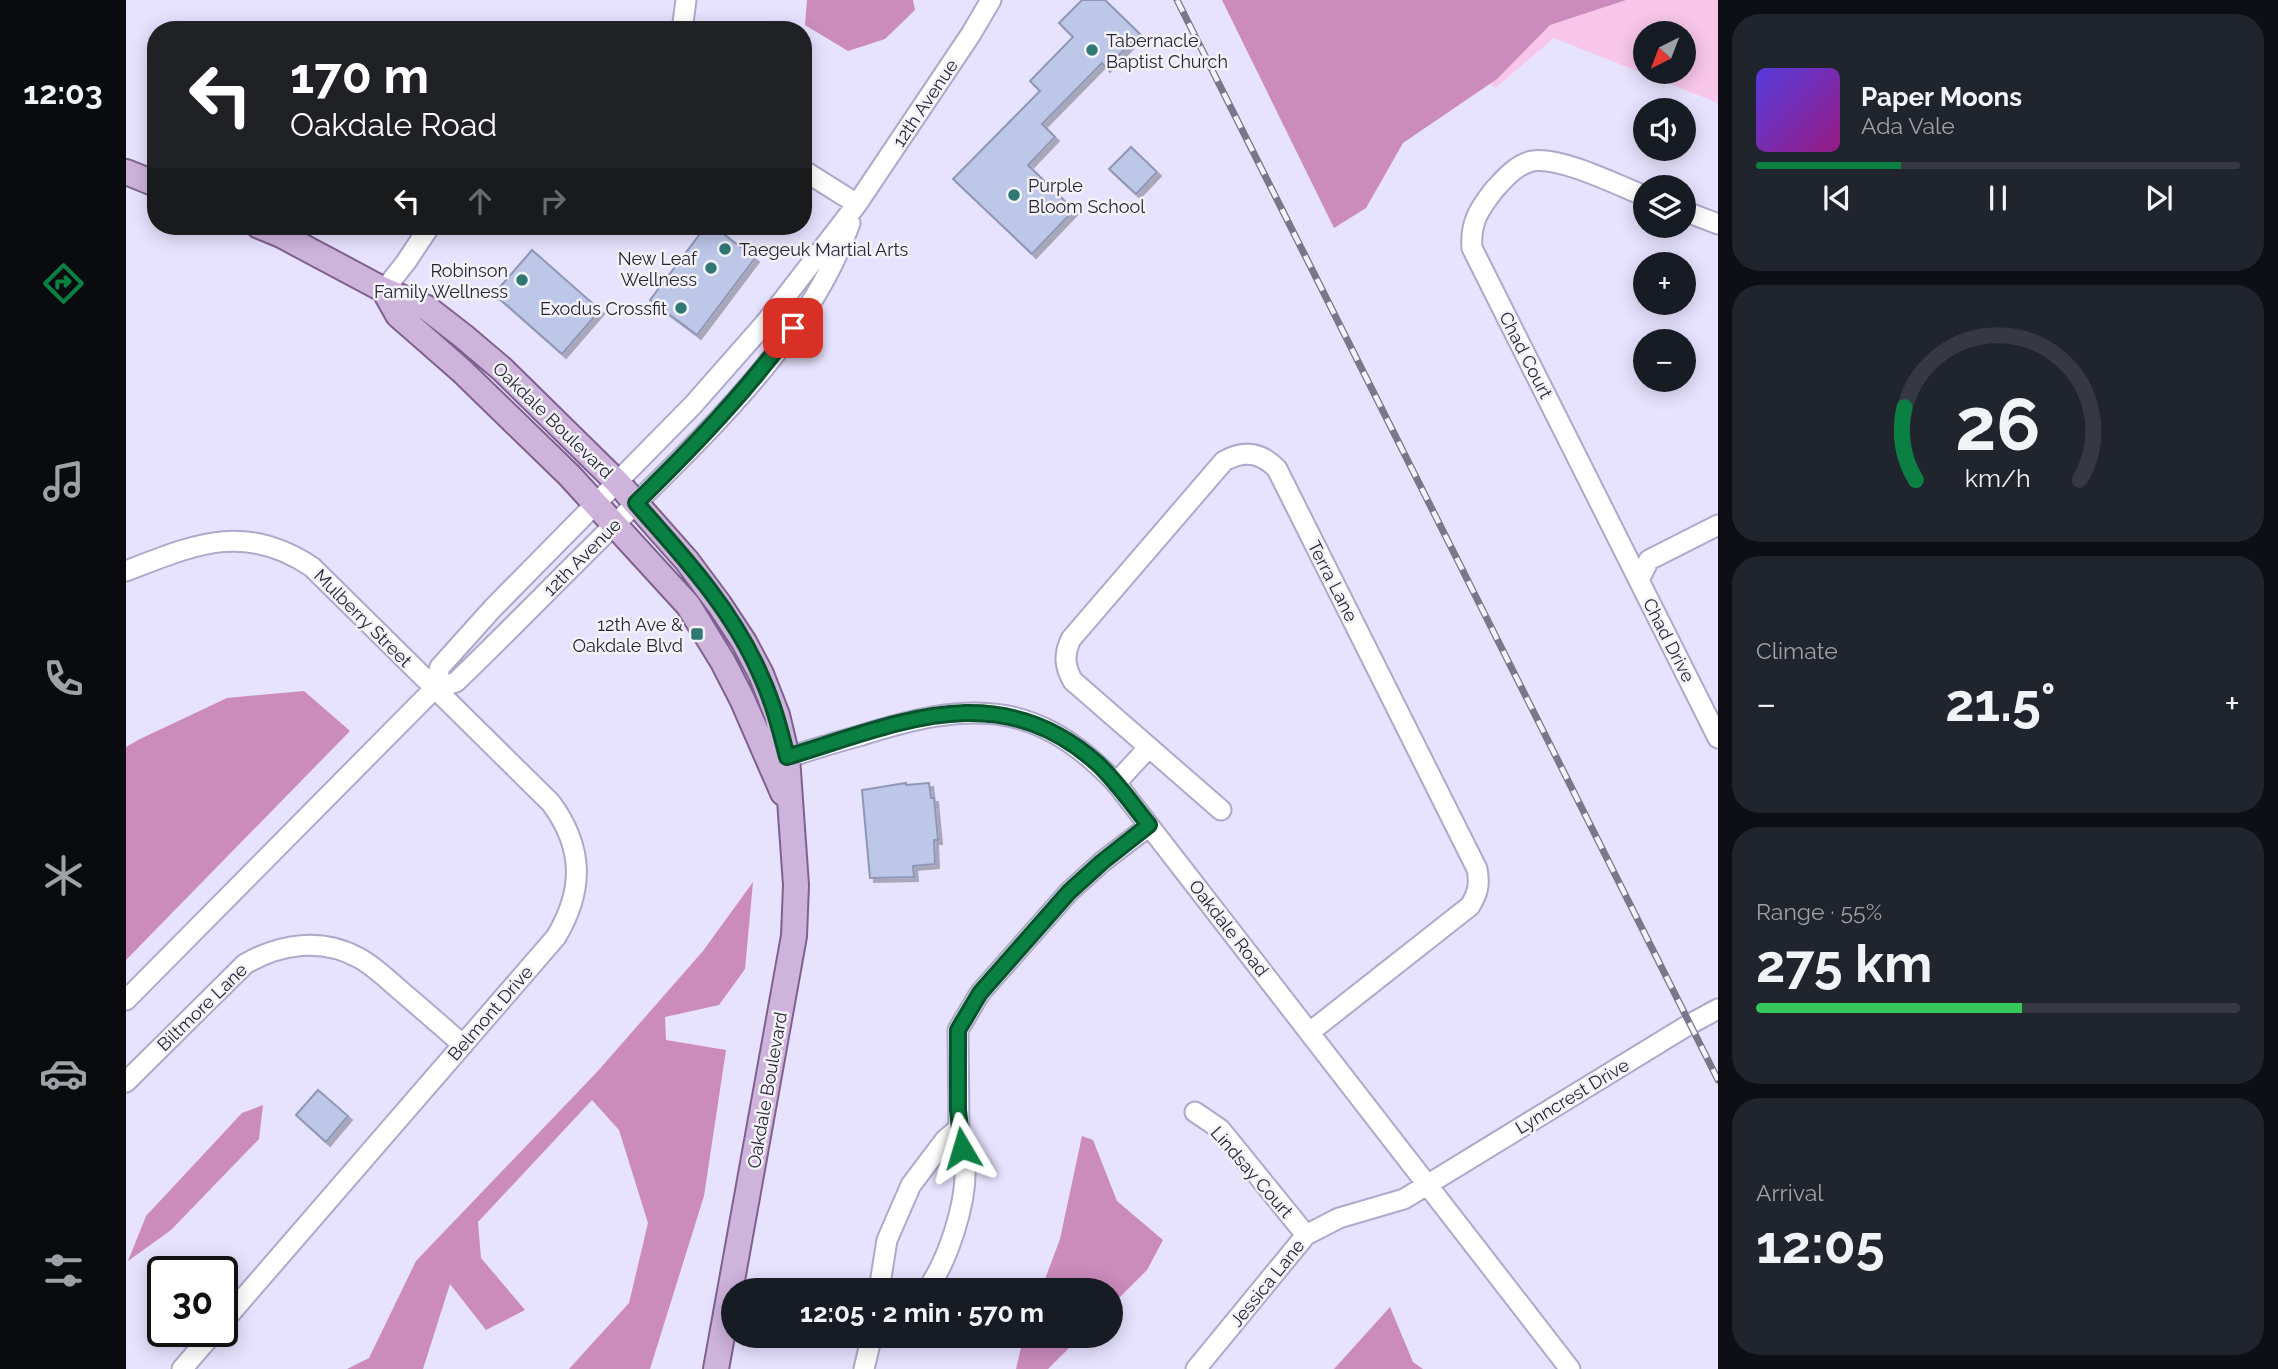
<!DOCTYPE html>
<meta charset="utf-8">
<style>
:root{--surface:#171b24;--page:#20242c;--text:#f1f3f6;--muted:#9ea1a6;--line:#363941;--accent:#0b8043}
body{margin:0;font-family:Raleway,sans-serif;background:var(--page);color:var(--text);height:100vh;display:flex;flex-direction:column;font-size:26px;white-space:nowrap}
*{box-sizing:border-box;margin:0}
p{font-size:23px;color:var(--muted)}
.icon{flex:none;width:38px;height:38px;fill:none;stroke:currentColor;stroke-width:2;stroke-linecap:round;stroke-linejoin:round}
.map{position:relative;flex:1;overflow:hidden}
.sheet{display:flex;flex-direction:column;gap:14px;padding:14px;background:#0d0f14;width:560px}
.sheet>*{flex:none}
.top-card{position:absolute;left:21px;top:21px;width:665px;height:214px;border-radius:28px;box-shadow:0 4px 18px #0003;background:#202124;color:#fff;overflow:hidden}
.needle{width:46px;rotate:222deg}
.tools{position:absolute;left:1507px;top:21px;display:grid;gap:14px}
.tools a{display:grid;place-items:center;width:63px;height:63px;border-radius:50%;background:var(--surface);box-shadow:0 4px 18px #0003;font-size:35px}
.speed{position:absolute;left:21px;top:1256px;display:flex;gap:14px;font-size:35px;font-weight:700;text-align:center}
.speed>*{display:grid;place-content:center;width:91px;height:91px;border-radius:50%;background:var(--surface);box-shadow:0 4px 18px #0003;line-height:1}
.speed .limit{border:4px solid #111;border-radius:10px;background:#fff;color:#111}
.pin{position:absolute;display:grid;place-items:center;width:60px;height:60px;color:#fff;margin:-30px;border-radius:14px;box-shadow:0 4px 10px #0006}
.me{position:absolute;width:77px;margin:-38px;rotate:353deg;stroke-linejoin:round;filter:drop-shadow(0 0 5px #0008)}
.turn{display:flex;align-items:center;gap:24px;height:147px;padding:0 28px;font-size:32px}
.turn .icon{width:91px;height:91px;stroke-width:2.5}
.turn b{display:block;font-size:49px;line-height:60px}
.lanes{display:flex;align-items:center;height:66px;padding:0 28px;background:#0003;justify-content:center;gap:35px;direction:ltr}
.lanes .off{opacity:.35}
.big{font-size:52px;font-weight:700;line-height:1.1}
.sheet .card{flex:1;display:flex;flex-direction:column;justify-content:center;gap:10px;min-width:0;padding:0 24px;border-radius:28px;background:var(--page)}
.sheet .dial{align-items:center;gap:0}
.dial svg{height:182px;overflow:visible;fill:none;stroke:var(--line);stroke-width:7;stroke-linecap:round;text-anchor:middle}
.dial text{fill:var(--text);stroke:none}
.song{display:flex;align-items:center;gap:21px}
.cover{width:84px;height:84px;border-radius:10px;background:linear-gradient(135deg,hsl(250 70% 55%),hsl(310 70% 35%))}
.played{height:7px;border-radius:4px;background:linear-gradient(90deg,var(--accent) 30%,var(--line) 30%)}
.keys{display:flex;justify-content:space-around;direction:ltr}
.heat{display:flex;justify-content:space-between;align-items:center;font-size:38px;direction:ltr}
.charge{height:10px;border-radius:5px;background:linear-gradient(90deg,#34c759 55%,var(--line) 0)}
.trip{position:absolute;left:595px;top:1278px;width:402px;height:70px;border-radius:35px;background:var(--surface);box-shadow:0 4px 18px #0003;font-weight:700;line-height:70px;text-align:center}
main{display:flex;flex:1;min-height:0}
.tab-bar{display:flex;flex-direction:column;width:126px;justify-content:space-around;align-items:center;background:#090b0e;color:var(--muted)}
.tab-bar .icon{width:49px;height:49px}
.tab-bar .current{color:var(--accent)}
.tab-bar b{font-size:32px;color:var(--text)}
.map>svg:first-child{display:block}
.green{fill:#f7c6ea;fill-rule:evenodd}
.forest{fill:#cb8bbc}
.building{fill:#bdc7e8;stroke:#8e97b7;stroke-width:2;filter:url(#shadow)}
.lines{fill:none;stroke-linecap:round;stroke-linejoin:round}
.minor-casing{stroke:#aea8ca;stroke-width:23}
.major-casing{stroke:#7f6190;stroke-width:28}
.minor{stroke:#fff;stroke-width:19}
.major{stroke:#ceb3db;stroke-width:24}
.rail-casing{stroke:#7a778a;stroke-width:7}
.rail{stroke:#f3f2f9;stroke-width:4.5;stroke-dasharray:13;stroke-linecap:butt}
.route-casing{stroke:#07532c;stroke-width:18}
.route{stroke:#0b8043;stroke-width:12}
.poi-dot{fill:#307874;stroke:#f3f2f9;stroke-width:2.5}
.labels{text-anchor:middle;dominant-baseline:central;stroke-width:5;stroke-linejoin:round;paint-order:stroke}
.poi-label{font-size:18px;fill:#282532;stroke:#f3f2f9;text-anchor:end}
.street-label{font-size:18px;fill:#282532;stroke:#f3f2f9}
</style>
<main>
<nav class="tab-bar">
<b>12:03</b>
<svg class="icon current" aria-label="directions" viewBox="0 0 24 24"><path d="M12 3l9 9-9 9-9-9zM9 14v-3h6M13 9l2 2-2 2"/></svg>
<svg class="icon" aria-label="music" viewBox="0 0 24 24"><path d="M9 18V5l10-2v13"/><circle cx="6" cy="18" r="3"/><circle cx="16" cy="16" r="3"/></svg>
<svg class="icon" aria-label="phone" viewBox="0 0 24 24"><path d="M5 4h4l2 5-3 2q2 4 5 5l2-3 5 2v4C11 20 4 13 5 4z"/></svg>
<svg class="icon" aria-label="climate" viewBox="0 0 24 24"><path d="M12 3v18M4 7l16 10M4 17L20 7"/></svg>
<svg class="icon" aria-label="car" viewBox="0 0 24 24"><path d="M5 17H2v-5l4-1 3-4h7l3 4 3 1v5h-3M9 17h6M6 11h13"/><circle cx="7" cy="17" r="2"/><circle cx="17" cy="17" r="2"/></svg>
<svg class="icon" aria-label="filters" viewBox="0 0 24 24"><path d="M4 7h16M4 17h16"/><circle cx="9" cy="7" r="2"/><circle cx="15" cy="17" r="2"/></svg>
</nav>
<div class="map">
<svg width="1592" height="1369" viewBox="0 0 1592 1369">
<defs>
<filter id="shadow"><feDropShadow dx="4" dy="4" stdDeviation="0" flood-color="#0004"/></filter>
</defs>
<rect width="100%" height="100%" fill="#e7e2fe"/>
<path class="green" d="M1275,0h317v103l-164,-65 -59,50zM1519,33h39v39h-39z"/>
<path class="forest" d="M681,0h106l2,10 -30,29 -37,12 -43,-26z
M1096,0h404l-76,25 -53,54 -94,64 -37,65 -32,20z
M178,691l46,40 -224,229v-213l14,-8 87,-41z
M627,882l-8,87 -26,36 -54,12 1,23 60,10 -22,146 -54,173h-81l60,-66 19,-80 -29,-93 -27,-30 -114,122 3,36 44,52 -39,20 -36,-46 -27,85h-76l22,-11 47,-97 181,-189 106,-121z
M137,1105l-4,34 -88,91 -43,31 18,-45 96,-103z
M956,1136l11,4 24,61 46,39 -16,30 -36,36v-16h-70l19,-51z
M1264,1307l23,55 10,7h-89z
M898,1335h58l-34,34h-32z"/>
<path class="building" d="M956,0h23l35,34 -34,34 -4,-5 -60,61 13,13 -27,28 46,45 -42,44 -79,-75 87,-88 -10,-10 43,-44 -14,-14z
M1005,147l26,25 -21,22 -27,-25z
M580,226h7l42,32 -58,77 -47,-35z
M406,250l68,60 -38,44 -68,-60z
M780,783v2l23,-2 2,15h3l4,42h-4l1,24 -22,2 1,11 -44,1 -8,-88z
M192,1090l30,26 -22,26 -30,-27z"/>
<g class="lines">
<g class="minor-casing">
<path id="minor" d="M556,30l4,-30
M677,170l54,34
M1519,196c-28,-11 -85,-40 -113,-35 -16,4 -27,17 -38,29 -15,19 -24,33 -22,58l246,490
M1558,211l34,13
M258,290l22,-28 24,-36
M0,571c70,-27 118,-49 186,-4l239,236c33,45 33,87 5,134l-334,386
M1513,580l10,-20 69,-35
M308,689l22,-7c53,-51 105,-105 158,-157 87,-87 194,-183 236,-302
M649,762c28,-10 58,-19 87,-27 106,-33 172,-38 254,48l454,586
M990,783l33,-36
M1095,810l-148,-129c-9,-15 -9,-27 -2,-42l153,-178c20,-11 37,-9 53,8l200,400c3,15 1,24 -7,37l-160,126
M0,1000l308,-311 6,-22 53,-59 200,-203 73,-83 91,-118 114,-170 20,-34
M0,1082l119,-118c35,-20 76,-27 114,-6 15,8 29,22 42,33 21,18 42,36 62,54
M1069,1112l25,17 86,106
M753,1290l8,-50 24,-55 34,-45 14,-12 -1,-98 22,-37 89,-101 33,-30 47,-36
M801,1290c21,-30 40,-87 38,-124 0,-12 -4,-25 -6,-38
M56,1369l32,-37
M738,1369l8,-34
M1070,1369l110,-134 33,-17 65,-19 286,-175 28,-15"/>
</g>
<g class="major-casing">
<path id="major" d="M0,172l30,12
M133,226l22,9 103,55 43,18 36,28 39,33 115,113 70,79 32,43 25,38 17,32 16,41 10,42 9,128 -2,51 -78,433
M258,290l14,25 64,56 107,104 119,130 35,57 19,37 41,94"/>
</g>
<use href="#minor" class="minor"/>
<use href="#major" class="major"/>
<g class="rail-casing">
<path id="rail" d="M1051,0l541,1080"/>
</g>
<use href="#rail" class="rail"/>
</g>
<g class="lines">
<g class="route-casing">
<path id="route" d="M667,328c-47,64 -100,119 -157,175 47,53 97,107 125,173 12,26 19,53 26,81 110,-33 211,-83 311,7 19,18 34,40 51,61l-47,37 -33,30 -89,101 -22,37v80l4,38"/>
</g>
<use href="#route" class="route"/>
</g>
<g class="poi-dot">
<circle cx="966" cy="50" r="7"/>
<circle cx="888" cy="195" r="7"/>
<circle cx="599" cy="249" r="7"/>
<circle cx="585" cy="268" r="7"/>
<circle cx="396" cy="280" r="7"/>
<circle cx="555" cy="308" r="7"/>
<rect x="564" y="627" width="14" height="14" rx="3.5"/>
</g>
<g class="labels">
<g class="poi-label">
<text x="980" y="40" text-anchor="start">Tabernacle<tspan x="980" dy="21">Baptist Church</tspan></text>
<text x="902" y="185" text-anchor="start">Purple<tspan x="902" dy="21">Bloom School</tspan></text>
<text x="613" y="249" text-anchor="start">Taegeuk Martial Arts</text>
<text x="571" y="258">New Leaf<tspan x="571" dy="21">Wellness</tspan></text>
<text x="382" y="270">Robinson<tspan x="382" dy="21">Family Wellness</tspan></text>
<text x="541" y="308">Exodus Crossfit</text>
<text x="557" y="624">12th Ave &amp;<tspan x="557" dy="21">Oakdale Blvd</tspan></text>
</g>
<g class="street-label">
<text transform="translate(799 103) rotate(-56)">12th Avenue</text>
<text transform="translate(1400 355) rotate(63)">Chad Court</text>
<text transform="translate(427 420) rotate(44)">Oakdale Boulevard</text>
<text transform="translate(456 557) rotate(-45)">12th Avenue</text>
<text transform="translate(1207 581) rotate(63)">Terra Lane</text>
<text transform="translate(237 618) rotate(45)">Mulberry Street</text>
<text transform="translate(1543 640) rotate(63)">Chad Drive</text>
<text transform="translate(1103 928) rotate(52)">Oakdale Road</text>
<text transform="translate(76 1007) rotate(-44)">Biltmore Lane</text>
<text transform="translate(364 1013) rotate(-49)">Belmont Drive</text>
<text transform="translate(641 1090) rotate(-80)">Oakdale Boulevard</text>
<text transform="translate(1446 1096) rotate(-31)">Lynncrest Drive</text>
<text transform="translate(1126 1172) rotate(49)">Lindsay Court</text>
<text transform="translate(1141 1283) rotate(-51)">Jessica Lane</text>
</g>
</g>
</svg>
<div class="tools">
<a><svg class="needle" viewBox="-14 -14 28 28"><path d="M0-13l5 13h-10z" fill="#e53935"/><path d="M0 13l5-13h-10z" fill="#9ea1a6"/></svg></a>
<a><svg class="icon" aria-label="sound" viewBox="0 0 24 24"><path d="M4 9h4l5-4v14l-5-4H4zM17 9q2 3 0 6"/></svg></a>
<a><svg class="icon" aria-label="layers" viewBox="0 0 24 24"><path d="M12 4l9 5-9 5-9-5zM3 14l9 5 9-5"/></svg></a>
<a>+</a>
<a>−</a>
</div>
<div class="speed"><div class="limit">30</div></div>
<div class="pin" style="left:667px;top:328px;background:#d93025"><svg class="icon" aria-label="arrive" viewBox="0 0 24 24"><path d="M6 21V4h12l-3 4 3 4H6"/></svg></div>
<svg class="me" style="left:836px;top:1148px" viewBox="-20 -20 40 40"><path d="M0-17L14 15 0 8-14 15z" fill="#0b8043" stroke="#fff" stroke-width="4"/></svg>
<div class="trip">12:05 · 2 min · 570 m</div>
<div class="top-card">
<div class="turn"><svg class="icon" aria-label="left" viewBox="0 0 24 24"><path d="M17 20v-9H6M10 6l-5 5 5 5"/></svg><div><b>170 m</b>Oakdale Road</div></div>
<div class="lanes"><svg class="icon" aria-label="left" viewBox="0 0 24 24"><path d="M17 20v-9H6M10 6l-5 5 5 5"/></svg><svg class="icon off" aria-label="ahead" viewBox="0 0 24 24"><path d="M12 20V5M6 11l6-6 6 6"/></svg><svg class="icon off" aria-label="right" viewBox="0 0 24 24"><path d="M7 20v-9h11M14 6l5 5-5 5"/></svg></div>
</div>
</div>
<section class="sheet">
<div class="card">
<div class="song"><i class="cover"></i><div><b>Paper Moons</b><p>Ada Vale</p></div></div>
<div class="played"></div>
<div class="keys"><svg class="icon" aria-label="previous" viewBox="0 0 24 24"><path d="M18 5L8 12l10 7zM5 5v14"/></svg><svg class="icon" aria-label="pause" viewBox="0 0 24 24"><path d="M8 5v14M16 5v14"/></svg><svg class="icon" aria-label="next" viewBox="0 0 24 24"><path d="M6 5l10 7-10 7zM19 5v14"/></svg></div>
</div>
<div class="card dial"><svg viewBox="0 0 100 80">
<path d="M14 69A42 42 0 1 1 86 69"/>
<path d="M14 69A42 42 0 0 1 9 37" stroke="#0b8043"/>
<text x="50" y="56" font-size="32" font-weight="700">26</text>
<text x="50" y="72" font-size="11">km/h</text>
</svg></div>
<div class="card"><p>Climate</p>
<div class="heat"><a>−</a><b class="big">21.5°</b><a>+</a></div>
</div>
<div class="card"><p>Range · 55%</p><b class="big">275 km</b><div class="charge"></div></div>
<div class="card"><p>Arrival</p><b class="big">12:05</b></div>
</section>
</main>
